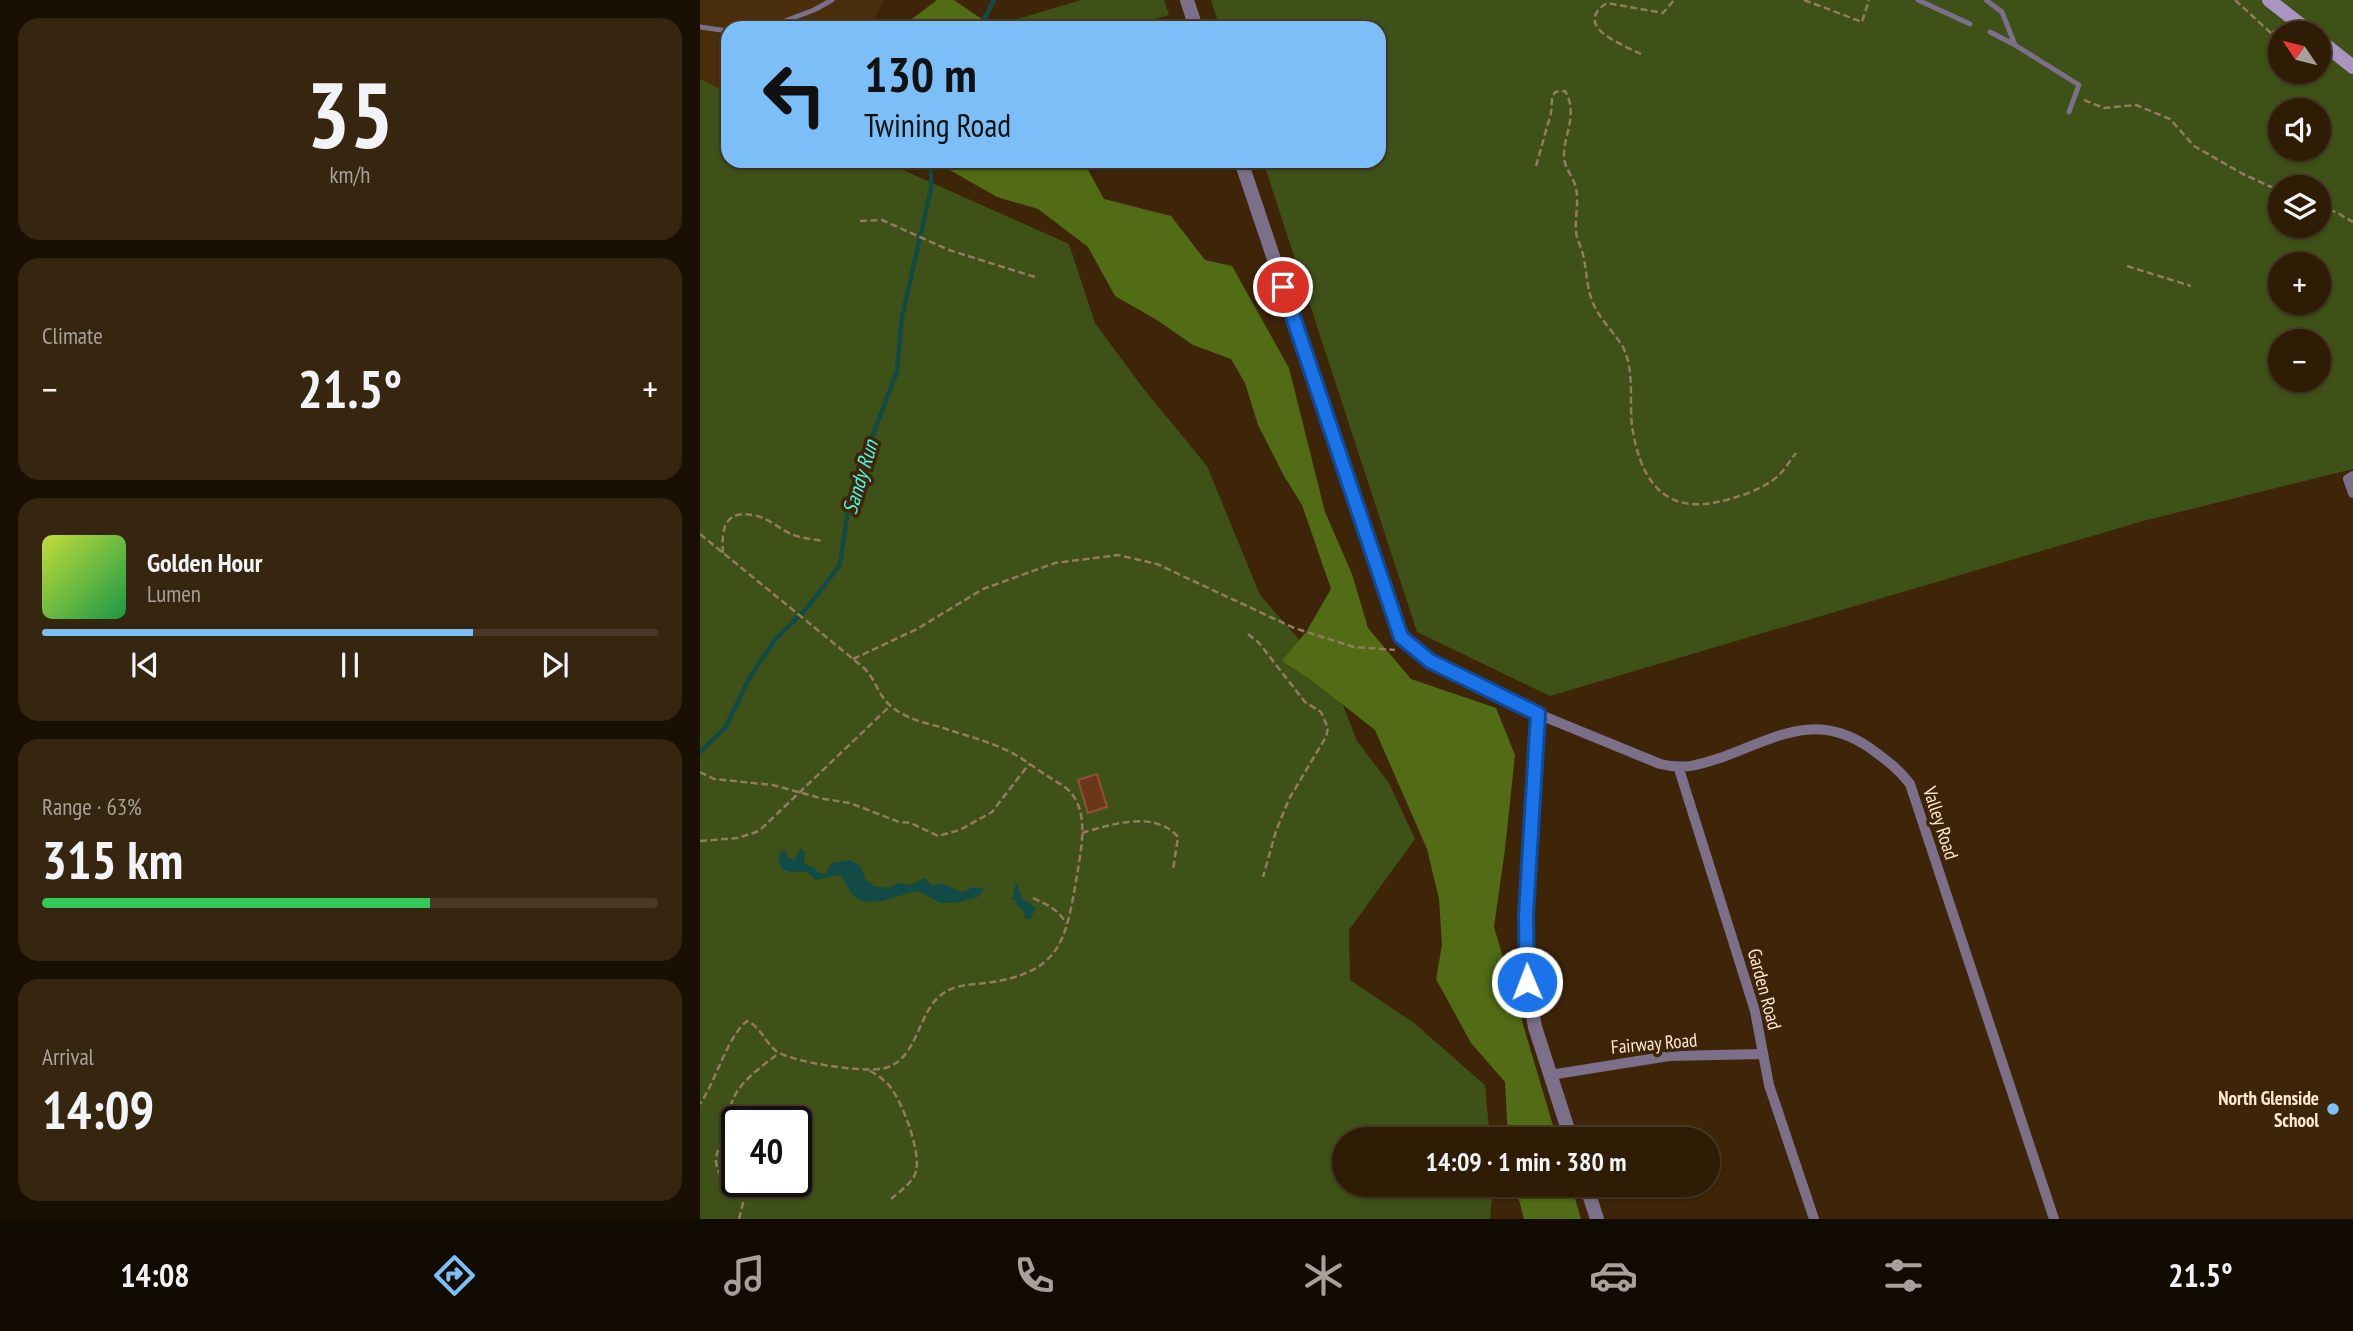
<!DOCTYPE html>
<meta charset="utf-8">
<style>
:root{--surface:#2e1c05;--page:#36250f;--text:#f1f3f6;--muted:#a7a19a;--line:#493a27;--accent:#7bbef8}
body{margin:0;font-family:"PT Sans Narrow",sans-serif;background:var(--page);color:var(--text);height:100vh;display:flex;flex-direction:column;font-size:26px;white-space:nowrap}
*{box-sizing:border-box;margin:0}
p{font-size:23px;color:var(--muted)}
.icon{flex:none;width:38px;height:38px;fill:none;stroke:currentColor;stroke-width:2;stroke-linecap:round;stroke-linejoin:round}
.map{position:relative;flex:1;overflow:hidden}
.sheet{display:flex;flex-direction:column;gap:18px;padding:18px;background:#190f03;width:700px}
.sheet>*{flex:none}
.top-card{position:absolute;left:21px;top:21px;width:665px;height:147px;border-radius:21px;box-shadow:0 2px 5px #0004,0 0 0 2px var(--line);background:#7bbef8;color:#111;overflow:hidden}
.needle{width:46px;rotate:305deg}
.buttons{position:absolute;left:1568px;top:21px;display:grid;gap:14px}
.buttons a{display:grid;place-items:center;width:63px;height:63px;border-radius:50%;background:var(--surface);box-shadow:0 2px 5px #0004,0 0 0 2px var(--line);font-size:35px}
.speed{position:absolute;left:21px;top:1106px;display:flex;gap:14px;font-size:35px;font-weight:700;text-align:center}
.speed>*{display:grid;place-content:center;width:91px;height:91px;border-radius:50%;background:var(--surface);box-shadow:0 2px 5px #0004,0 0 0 2px var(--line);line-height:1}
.speed .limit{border:4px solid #111;border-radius:10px;background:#fff;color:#111}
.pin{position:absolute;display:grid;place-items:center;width:60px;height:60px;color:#fff;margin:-30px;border:4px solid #fff;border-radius:50%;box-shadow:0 2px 7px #0007}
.me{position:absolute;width:77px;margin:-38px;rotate:359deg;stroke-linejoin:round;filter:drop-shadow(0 0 5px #0008)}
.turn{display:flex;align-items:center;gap:24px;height:147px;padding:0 28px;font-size:32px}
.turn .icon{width:91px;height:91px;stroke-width:2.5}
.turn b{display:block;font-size:49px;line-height:60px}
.big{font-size:52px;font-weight:600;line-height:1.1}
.sheet .tile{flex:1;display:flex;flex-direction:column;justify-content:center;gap:10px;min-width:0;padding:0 24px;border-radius:21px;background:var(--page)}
.sheet .dial{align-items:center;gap:0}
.dial b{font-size:91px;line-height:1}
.song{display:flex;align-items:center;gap:21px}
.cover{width:84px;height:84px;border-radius:10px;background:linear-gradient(135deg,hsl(70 70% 55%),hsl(140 70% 35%))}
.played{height:7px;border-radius:4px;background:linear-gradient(90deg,var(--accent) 70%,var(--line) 70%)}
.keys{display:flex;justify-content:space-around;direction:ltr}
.heat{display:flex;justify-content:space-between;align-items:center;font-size:38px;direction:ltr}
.charge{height:10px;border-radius:5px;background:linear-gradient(90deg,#34c759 63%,var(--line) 0)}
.trip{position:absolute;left:632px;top:1127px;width:388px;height:70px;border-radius:35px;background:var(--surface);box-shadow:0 2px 5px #0004,0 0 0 2px var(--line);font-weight:600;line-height:70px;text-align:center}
.tab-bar{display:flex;height:112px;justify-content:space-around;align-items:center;background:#120b02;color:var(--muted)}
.tab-bar .icon{width:49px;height:49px}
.tab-bar .selected{color:var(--accent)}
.tab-bar b{font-size:32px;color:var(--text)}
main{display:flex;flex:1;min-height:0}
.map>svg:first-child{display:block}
.built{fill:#4a2d0b}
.green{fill:#3e5117;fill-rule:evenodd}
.forest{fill:#516c14}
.water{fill:#124b45}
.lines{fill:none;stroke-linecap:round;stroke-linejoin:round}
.stream{stroke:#124b45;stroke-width:4.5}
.building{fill:#6c361a;stroke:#915234;stroke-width:2}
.path{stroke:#937b61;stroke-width:2.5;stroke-dasharray:7 3.5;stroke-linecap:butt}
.service{stroke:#7b6f8a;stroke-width:5}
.minor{stroke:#7b6f8a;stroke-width:10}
.tertiary{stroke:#7b6f8a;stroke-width:14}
.secondary{stroke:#a995c0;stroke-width:14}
.route-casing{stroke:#114b97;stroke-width:18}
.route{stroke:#1a73e8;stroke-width:12}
.poi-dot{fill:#7bbef8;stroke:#3e2507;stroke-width:2.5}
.labels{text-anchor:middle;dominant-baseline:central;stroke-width:7;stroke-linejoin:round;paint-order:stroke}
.street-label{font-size:19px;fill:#ffe8d3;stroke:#3e2507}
.poi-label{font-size:19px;font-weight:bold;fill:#ffe8d3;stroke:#3e2507;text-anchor:end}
.water-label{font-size:21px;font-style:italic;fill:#4af6e6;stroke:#3e2507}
</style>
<main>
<section class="sheet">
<div class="tile dial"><b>35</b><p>km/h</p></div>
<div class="tile"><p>Climate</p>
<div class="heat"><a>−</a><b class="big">21.5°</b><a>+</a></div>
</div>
<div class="tile">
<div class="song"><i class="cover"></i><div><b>Golden Hour</b><p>Lumen</p></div></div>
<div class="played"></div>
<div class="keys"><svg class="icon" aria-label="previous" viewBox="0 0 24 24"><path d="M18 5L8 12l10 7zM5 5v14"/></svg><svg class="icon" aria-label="pause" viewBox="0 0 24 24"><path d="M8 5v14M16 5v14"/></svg><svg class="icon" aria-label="next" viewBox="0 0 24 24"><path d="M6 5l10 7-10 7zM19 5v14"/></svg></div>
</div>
<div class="tile"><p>Range · 63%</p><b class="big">315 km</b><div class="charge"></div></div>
<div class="tile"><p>Arrival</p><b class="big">14:09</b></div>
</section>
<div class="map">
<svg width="1653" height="1219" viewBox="0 0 1653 1219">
<rect width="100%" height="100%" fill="#3e2507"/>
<path class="built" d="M0,0h184l-15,28h-141v64l-28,-13z"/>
<path class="green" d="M381,0h83l5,15 -44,13h-115l-2,-6z
M511,0h1142v469l-210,52 -593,175 -133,-64 -154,-471h116v-133h-159zM1580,33h39v39h-39zM1580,110h39v39h-39zM1580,187h39v39h-39zM1580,264h39v39h-39zM1580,341h39v39h-39z
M0,79l28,13v69h155l186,83 26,79 48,65 64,78 53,129 72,82 25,64 32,42 26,56 -66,91 1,50 64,43 71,62 5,54h-146v46h149l-3,34h-790zM37,1122h59v59h-59z"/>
<path class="forest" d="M237,0h17l41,28h-95z
M234,161h149l21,38 67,17 34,44 27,6 57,102 36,144 27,62 16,54 43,51 85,29 19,47 -10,94 -11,78 63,212h-49l-3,-57 -34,-39 -35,-64 6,-34 -3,-46 -12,-50 -52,-119 -65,-51 -28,-18 24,-29 25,-43 -29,-84 -18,-29 -26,-51 -13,-42 -14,-24 -38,-14 -36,-25 -42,-24 -27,-49 -50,-38 -41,-12z
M815,1185h56l10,34h-57z"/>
<path class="water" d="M100,848l5,4 -1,12 10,3 4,6 7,1 7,-11 18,-3 11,6 4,13 9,7 14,2 11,-5 11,2 15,-7 6,7 12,-1 19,8 13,-5 9,2 -6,8 -23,6h-15l-21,-12c-20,2 -45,20 -65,5 -7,-6 -6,-16 -16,-21l-22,5 -10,-8h-15l-9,-3 -4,-9 3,-9h5l2,7 7,2z
M316,881l6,17 14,10 -6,11h-5l-1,-9 -7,-4 -1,-6h-4z"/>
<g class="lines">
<path class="stream" d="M280,28l14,-28
M0,752l25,-24 26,-53 24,-35 32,-32 33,-43 10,-69 47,-125 5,-54 29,-128v-28"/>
</g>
<path class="building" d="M397,774l10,33 -19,6 -10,-33z"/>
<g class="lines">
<path class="path" d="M1104,0l58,22 7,-22
M1535,0l37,34 3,-4
M941,54c-18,-9 -70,-28 -34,-51l56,10 11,-13
M1384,100l20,8 32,-3 34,14 24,27 49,28 37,17
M836,166l15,-53 1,-15 3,-6 10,-1c14,24 -2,43 -1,67 1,11 10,20 12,30 3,13 -1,29 0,43 0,7 4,13 6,20 5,17 4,36 11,52 7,17 21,29 30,44 12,25 6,53 9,79 7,47 27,86 80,77 22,-4 52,-13 68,-29 6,-6 11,-15 16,-21
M1619,206l17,6 17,10
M160,221l22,-1 67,30 89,28
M1427,266l64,20
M0,534l164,134c15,15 13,31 35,44 16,10 34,12 50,18 22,7 45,13 65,24 12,7 24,16 35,23 9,6 20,11 25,20 14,21 7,54 3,78 -11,66 -16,98 -91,108 -15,2 -32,1 -45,12 -25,19 -23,70 -62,74 -19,3 -88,-7 -103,-18 -11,-9 -16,-25 -29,-30 -20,16 -31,60 -47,83
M23,553c-2,-25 2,-45 34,-37 12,3 23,13 34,18 9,4 21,5 32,7
M548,634l11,9 46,59 16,10 7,16 -2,9 -37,62 -13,32 -13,46
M153,659l64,-30 66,-40 72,-26 63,-8 39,9 137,64 60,19 41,3
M0,772l14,7 59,6 51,14 26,4 49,19 12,1 27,13 22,-6 32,-18 37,-48
M382,833c30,-9 73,-23 96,4l-5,33
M0,841l38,-3 21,-7 131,-125
M333,898c14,7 26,11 33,26
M170,1071c8,4 16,10 21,17 12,16 30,64 25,83 -2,11 -17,21 -25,28
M39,1219l4,-16 -1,-9c-7,-10 -22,-14 -25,-27 -4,-12 5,-24 10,-35 4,-9 1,-18 4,-27 6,-22 30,-38 47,-51"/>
<path class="service" d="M1218,0l52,24
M1286,0l16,12 13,33 64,40 -10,27
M0,27l28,4
M66,28l48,-18 18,-10
M1290,32l25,13"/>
<path class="minor" d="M1653,476l-5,3 5,14
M838,714l122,50c25,6 39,1 63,-7 54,-20 93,-46 147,-9 15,11 29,21 40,36l144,435
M979,769l76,242 14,74 45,134
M850,1075l119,-19 94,-2"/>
<path class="tertiary" d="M487,0l9,28
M541,161l160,476 29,24 108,53 -12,201 1,67 8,45 36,112
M886,1185l11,34"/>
<path class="secondary" d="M1569,0l42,33
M1619,40l34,27"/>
</g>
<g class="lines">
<g class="route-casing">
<path id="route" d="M583,287l118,350 29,24 108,53 -12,201 1,67"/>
</g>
<use href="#route" class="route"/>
</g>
<circle class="poi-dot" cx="1633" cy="1109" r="7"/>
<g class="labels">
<g class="street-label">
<text transform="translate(1241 823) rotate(72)">Valley Road</text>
<text transform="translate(1065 989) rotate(75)">Garden Road</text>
<text transform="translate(954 1043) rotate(-5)">Fairway Road</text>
</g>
<g class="poi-label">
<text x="1619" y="1098">North Glenside<tspan x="1619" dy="22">School</tspan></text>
</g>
<g class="water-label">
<text transform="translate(160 477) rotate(-73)">Sandy Run</text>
</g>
</g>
</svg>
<div class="buttons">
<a><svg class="needle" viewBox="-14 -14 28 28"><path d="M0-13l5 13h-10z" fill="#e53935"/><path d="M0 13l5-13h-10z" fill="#a7a19a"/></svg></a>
<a><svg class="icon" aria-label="sound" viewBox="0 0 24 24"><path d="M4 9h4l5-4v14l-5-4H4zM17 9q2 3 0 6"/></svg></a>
<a><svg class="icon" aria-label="layers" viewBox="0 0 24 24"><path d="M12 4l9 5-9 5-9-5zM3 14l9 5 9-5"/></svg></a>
<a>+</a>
<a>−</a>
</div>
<div class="speed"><div class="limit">40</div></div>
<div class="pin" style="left:583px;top:287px;background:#d93025"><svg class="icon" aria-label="arrive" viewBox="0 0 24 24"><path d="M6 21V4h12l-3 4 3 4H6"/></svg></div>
<svg class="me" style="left:827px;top:982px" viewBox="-20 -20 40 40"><circle r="17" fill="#1a73e8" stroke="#fff" stroke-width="3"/><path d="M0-11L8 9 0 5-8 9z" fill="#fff"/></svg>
<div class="trip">14:09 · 1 min · 380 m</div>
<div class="top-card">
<div class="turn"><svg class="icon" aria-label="left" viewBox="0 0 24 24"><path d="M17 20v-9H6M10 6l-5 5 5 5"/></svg><div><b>130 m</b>Twining Road</div></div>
</div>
</div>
</main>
<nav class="tab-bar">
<b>14:08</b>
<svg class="icon selected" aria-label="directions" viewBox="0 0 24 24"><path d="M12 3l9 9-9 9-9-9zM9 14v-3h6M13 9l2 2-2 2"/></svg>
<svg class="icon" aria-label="music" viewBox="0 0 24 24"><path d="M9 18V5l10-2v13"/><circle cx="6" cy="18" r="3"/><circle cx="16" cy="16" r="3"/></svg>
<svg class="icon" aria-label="phone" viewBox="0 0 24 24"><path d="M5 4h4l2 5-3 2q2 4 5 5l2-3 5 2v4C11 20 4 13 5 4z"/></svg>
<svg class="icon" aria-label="climate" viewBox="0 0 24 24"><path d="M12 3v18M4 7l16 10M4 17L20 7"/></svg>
<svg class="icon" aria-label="car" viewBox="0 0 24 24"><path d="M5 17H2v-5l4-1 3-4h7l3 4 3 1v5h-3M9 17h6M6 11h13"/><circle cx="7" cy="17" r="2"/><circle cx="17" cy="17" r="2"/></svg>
<svg class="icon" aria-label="filters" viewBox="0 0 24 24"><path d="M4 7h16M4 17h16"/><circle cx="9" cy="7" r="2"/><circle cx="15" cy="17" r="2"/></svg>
<b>21.5°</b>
</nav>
